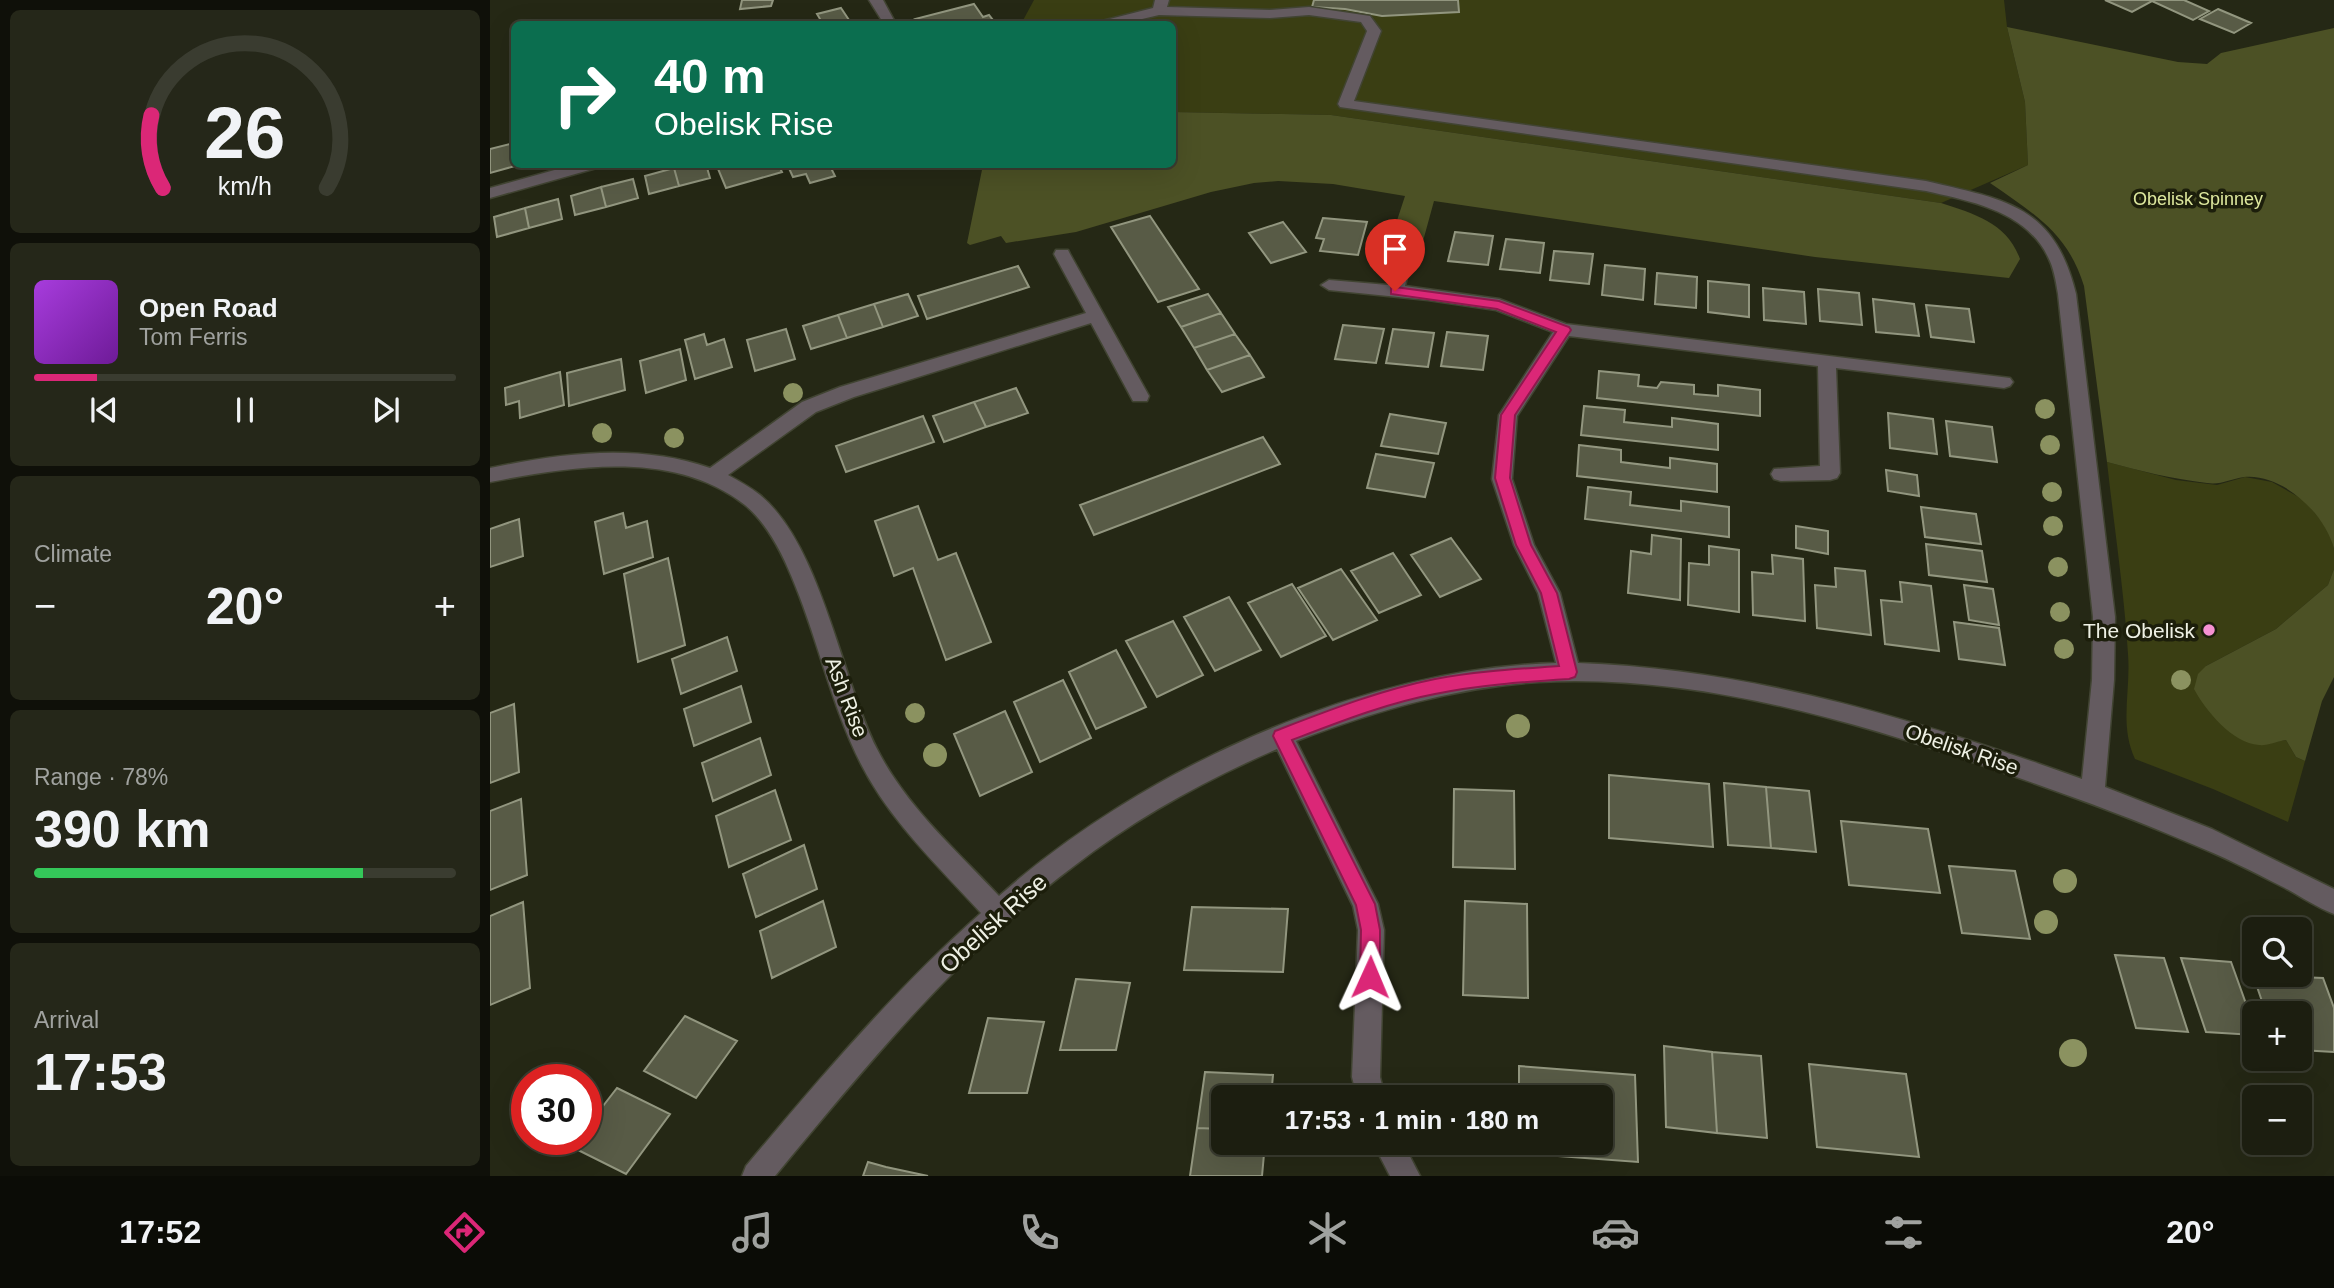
<!DOCTYPE html>
<meta charset="utf-8">
<style>
:root{--surface:#1c1e10;--page:#252719;--text:#f1f3f6;--muted:#a0a29f;--line:#3a3c30;--accent:#db2777}
body{margin:0;font-family:Helvetica,sans-serif;background:var(--page);color:var(--text);height:100vh;display:flex;flex-direction:column;font-size:26px;white-space:nowrap}
*{box-sizing:border-box;margin:0}
p{font-size:23px;color:var(--muted)}
.icon{flex:none;width:38px;height:38px;fill:none;stroke:currentColor;stroke-width:2;stroke-linecap:round;stroke-linejoin:round}
.map{position:relative;flex:1;overflow:hidden}
.details{display:flex;flex-direction:column;gap:10px;padding:10px;background:#0f1009;width:490px}
.details>*{flex:none}
.hud{position:absolute;left:21px;top:21px;width:665px;height:147px;border-radius:10px;box-shadow:0 7px 28px #0002,0 0 0 2px var(--line);background:#0b6e4f;color:#fff;overflow:hidden}
.buttons{position:absolute;left:1752px;top:917px;display:grid;gap:14px}
.buttons a{display:grid;place-items:center;width:70px;height:70px;border-radius:10px;background:var(--surface);box-shadow:0 7px 28px #0002,0 0 0 2px var(--line);font-size:35px}
.speed{position:absolute;left:21px;top:1064px;display:flex;gap:14px;font-size:35px;font-weight:700;text-align:center}
.speed>*{display:grid;place-content:center;width:91px;height:91px;border-radius:50%;background:var(--surface);box-shadow:0 7px 28px #0002,0 0 0 2px var(--line);line-height:1}
.speed .limit{border:10px solid #d22;background:#fff;color:#111}
.pin{position:absolute;display:grid;place-items:center;width:60px;height:60px;color:#fff;margin:-72px -30px;border-radius:50% 50% 50% 0;rotate:-45deg;box-shadow:0 0 7px #0007}
.pin .icon{rotate:45deg}
.me{position:absolute;width:77px;margin:-38px;rotate:1deg;stroke-linejoin:round;filter:drop-shadow(0 0 5px #0008)}
.turn{display:flex;align-items:center;gap:24px;height:147px;padding:0 28px;font-size:32px}
.turn .icon{width:91px;height:91px;stroke-width:2.5}
.turn b{display:block;font-size:49px;line-height:60px}
.big{font-size:52px;font-weight:600;line-height:1.1}
.details .widget{flex:1;display:flex;flex-direction:column;justify-content:center;gap:10px;min-width:0;padding:0 24px;border-radius:10px;background:var(--page)}
.details .dial{align-items:center;gap:0}
.dial svg{height:182px;overflow:visible;fill:none;stroke:var(--line);stroke-width:7;stroke-linecap:round;text-anchor:middle}
.dial text{fill:var(--text);stroke:none}
.song{display:flex;align-items:center;gap:21px}
.cover{width:84px;height:84px;border-radius:10px;background:linear-gradient(135deg,hsl(280 70% 55%),hsl(280 70% 35%))}
.played{height:7px;border-radius:4px;background:linear-gradient(90deg,var(--accent) 15%,var(--line) 15%)}
.keys{display:flex;justify-content:space-around;direction:ltr}
.heat{display:flex;justify-content:space-between;align-items:center;font-size:38px;direction:ltr}
.charge{height:10px;border-radius:5px;background:linear-gradient(90deg,#34c759 78%,var(--line) 0)}
.trip{position:absolute;left:721px;top:1085px;width:402px;height:70px;border-radius:10px;background:var(--surface);box-shadow:0 7px 28px #0002,0 0 0 2px var(--line);font-weight:600;line-height:70px;text-align:center}
.dock{display:flex;height:112px;justify-content:space-around;align-items:center;background:#0b0c06;color:var(--muted)}
.dock .icon{width:49px;height:49px}
.dock .selected{color:var(--accent)}
.dock b{font-size:32px;color:var(--text)}
main{display:flex;flex:1;min-height:0}
.map>svg:first-child{display:block}
.green{fill:#3a3e13}
.forest{fill:#4c5125}
.building{fill:#585b46;stroke:#92967f;stroke-width:2}
.lines{fill:none;stroke-linecap:round;stroke-linejoin:round}
.minor-casing{stroke:#414432;stroke-width:3}
.minor{fill:#645b60;fill-rule:evenodd}
.tree{fill:#8b9260}
.route{fill:#db2777;stroke:#8e194d;stroke-width:2}
.poi-dot{fill:#f591d2;stroke:#1c1e0b;stroke-width:2.5}
.labels{text-anchor:middle;dominant-baseline:central;stroke-width:7;stroke-linejoin:round;paint-order:stroke}
.far-park-label{font-size:18px;fill:#dee89e;stroke:#1c1e0b}
.poi-label{font-size:21px;fill:#eef0e4;stroke:#1c1e0b;text-anchor:end}
.street-label{font-size:21px;fill:#eef0e4;stroke:#1c1e0b}
.near-street-label{font-size:24px;fill:#eef0e4;stroke:#1c1e0b}
</style>
<main>
<section class="details">
<div class="widget dial"><svg viewBox="0 0 100 80">
<path d="M14 69A42 42 0 1 1 86 69"/>
<path d="M14 69A42 42 0 0 1 9 37" stroke="#db2777"/>
<text x="50" y="56" font-size="32" font-weight="700">26</text>
<text x="50" y="72" font-size="11">km/h</text>
</svg></div>
<div class="widget">
<div class="song"><i class="cover"></i><div><b>Open Road</b><p>Tom Ferris</p></div></div>
<div class="played"></div>
<div class="keys"><svg class="icon" aria-label="previous" viewBox="0 0 24 24"><path d="M18 5L8 12l10 7zM5 5v14"/></svg><svg class="icon" aria-label="pause" viewBox="0 0 24 24"><path d="M8 5v14M16 5v14"/></svg><svg class="icon" aria-label="next" viewBox="0 0 24 24"><path d="M6 5l10 7-10 7zM19 5v14"/></svg></div>
</div>
<div class="widget"><p>Climate</p>
<div class="heat"><a>−</a><b class="big">20°</b><a>+</a></div>
</div>
<div class="widget"><p>Range · 78%</p><b class="big">390 km</b><div class="charge"></div></div>
<div class="widget"><p>Arrival</p><b class="big">17:53</b></div>
</section>
<div class="map">
<svg width="1844" height="1176" viewBox="0 0 1844 1176">
<rect width="100%" height="100%" fill="#252815"/>
<path class="green" d="M544,0h970l3,27 18,75 3,63 -87,38 -610,-88 -158,-3 -1,-88h-151z
M1617,462l69,18 41,5 28,-8 27,5 32,18 26,31 4,18v20l-6,16 -52,44 -70,37 53,79 27,-5 10,17 9,4 -17,61 -75,-33 -78,-30c-16,-34 -4,-68 -7,-105 -4,-64 -14,-128 -21,-192z"/>
<path class="forest" d="M1517,27l171,35 29,2 14,-11 113,-25v521c-8,-34 -51,-76 -90,-72 -13,2 -23,8 -37,6 -34,-4 -67,-12 -100,-21l-23,-176c-16,-53 -51,-73 -94,-103l38,-18 -3,-63z
M683,112l158,3 610,88c34,11 66,20 79,56l-11,19 -194,-21 -381,-56 -14,51 -32,-4 17,-52 -72,-12 -55,-3 -24,2 -43,9 -135,40 -70,11 -5,-7 -31,9 -3,-2 16,-78 189,-1z
M1844,569v108l-12,24 -17,60 -9,-4 -10,-17c-8,1 -19,6 -27,5 -27,-2 -53,-34 -65,-56l4,-15 8,-8 70,-37 52,-44z"/>
<path class="building" d="M252,0h31l-2,6 -31,3z
M824,0h144l1,12 -77,4 -37,-7 -33,-2z
M1615,0h79l25,11 -16,9 -41,-19 -20,11z
M484,4l9,13 6,-2 7,9h-77l-4,-5z
M351,8l8,12 -26,4 -6,-10z
M1728,9l33,14 -17,10 -34,-14z
M24,143v21h8l-32,9v-24z
M196,164h20l4,14 -31,8 -5,-18z
M226,164h62l4,8 -56,16z
M297,164h42l6,12 -25,7 -4,-9 -13,3z
M184,168l5,18 -30,8 -4,-18z
M143,179l5,19 -32,9 -5,-20z
M111,187l5,20 -31,8 -4,-19z
M68,199l4,20 -33,9 -4,-20z
M35,208l4,20 -32,9 -3,-20z
M660,216l49,73 -41,13 -47,-75z
M833,218l44,4 -9,33 -38,-4 4,-12 -8,-1z
M793,222l23,30 -35,11 -22,-30z
M965,232l38,4 -5,29 -40,-4z
M1016,239l38,4 -4,30 -40,-4z
M1064,251l39,3 -4,30 -39,-4z
M1115,265l40,4 -2,31 -41,-5z
M528,266l11,21 -102,32 -9,-23z
M1167,273l40,4 -1,31 -41,-4z
M1218,281l41,4v32l-41,-5z
M1273,288l41,4 2,32 -42,-4z
M1328,289l41,4 3,32 -42,-4z
M418,294l10,22 -35,11 -9,-23z
M718,294l13,19 -40,14 -13,-20z
M1383,299l41,5 5,32 -43,-4z
M384,304l9,23 -36,11 -9,-23z
M1436,305l43,4 5,33 -43,-5z
M731,313l14,21 -41,14 -13,-21z
M348,315l9,23 -36,11 -8,-23z
M853,325l41,4 -8,34 -41,-4z
M296,329l9,30 -40,12 -8,-31z
M903,329l41,4 -6,34 -42,-4z
M957,332l41,4 -5,34 -42,-4z
M214,334l3,11 17,-6 8,28 -37,12 -10,-39z
M745,334l15,21 -43,15 -13,-22z
M190,349l6,31 -40,13 -6,-32z
M760,355l14,22 -42,15 -15,-22z
M131,359l4,31 -56,16 -2,-33z
M1109,371l40,4 -1,11 19,2 4,-6 33,3v9l24,2v-11l42,5v26l-163,-18z
M70,372l4,33 -44,13 -1,-17 -13,4 -1,-17z
M526,388l12,25 -42,14 -12,-25z
M484,402l12,25 -42,15 -11,-26z
M1094,406l41,4 -1,12 48,5v-9l46,6v26l-137,-15z
M1398,413l45,6 4,35 -47,-6z
M900,414l56,9 -8,31 -57,-8z
M433,416l11,26 -88,30 -10,-26z
M1456,421l46,6 5,35 -47,-6z
M773,437l17,27 -186,71 -14,-30z
M1089,445l42,5v12l49,6v-10l47,6v28l-140,-16z
M886,454l58,9 -9,34 -58,-9z
M1396,470l31,5 2,21 -31,-5z
M1098,487l43,5 -1,13 51,6v-10l48,6v30l-144,-18z
M428,506l20,54 18,-7 35,89 -45,18 -33,-92 -19,8 -19,-55z
M1431,507l55,7 5,30 -56,-7z
M133,513l3,15 21,-7 6,36 -49,17 -9,-52z
M29,519l4,37 -33,11v-38z
M1306,526l32,5v23l-32,-6z
M1162,535l29,4 -1,61 -52,-7 3,-42 20,3z
M961,538l30,41 -41,18 -29,-42z
M1436,544l56,7 5,31 -58,-7z
M1219,546l30,4v62l-51,-7 1,-42 20,2z
M903,553l28,42 -42,18 -28,-42z
M1282,555l31,4 2,62 -52,-6 -1,-43 21,2z
M178,558l17,87 -47,17 -14,-88z
M1345,568l30,3 6,64 -54,-7 -2,-43 21,2z
M851,569l36,51 -44,20 -35,-52z
M1410,582l31,4 8,65 -54,-7 -4,-44 21,2z
M802,584l34,52 -45,21 -33,-54z
M1474,585l29,4 6,36 -30,-5z
M739,597l32,53 -46,21 -31,-54z
M683,621l30,54 -46,22 -31,-56z
M1464,622l45,6 6,37 -46,-6z
M237,637l10,34 -56,23 -9,-35z
M626,650l30,57 -50,22 -27,-57z
M573,680l28,58 -51,24 -26,-60z
M251,686l10,36 -57,24 -10,-37z
M24,704l5,68 -29,11v-70z
M515,711l27,61 -52,24 -26,-62z
M270,738l11,37 -58,26 -11,-38z
M1119,775l100,9 4,63 -104,-9z
M1234,783l42,4 5,61 -43,-3z
M1276,787l43,4 7,61 -45,-4z
M964,789l60,2 1,78 -62,-2z
M285,790l16,50 -62,27 -13,-51z
M31,799l6,76 -37,15v-79z
M1351,821l87,8 12,64 -91,-8z
M314,845l13,44 -61,28 -13,-43z
M1459,866l66,5 15,68 -68,-6z
M333,901l13,46 -64,31 -12,-47z
M975,901l62,3 1,94 -65,-3z
M33,902l7,86 -40,17v-89z
M702,907l96,2 -5,63 -99,-2z
M1625,955l49,3 24,74 -52,-4z
M1691,958l50,4 23,64v9l-48,-3z
M1762,972l2,3 69,3 11,30v44l-34,-2v-37h-34z
M586,979l54,4 -14,67h-56z
M195,1016l52,25 -41,57 -52,-27z
M498,1018l56,4 -17,71h-58z
M1174,1046l48,6 5,81 -51,-6z
M1222,1052l49,4 6,82 -50,-5z
M1319,1064l97,10 13,83 -102,-10z
M1029,1066l116,9 3,87 -121,-9 1,-10h83v-46h-82z
M715,1072l68,3 -2,22h-48v32l-26,-1z
M127,1088l53,26 -44,60 -54,-27 5,-8h9v-11z
M707,1128l26,1v14h42l-3,33h-72z
M378,1162l18,5 42,9h-65z"/>
<g class="lines">
<g class="minor-casing">
<path id="minor" d="M379,0h14l13,24h-12z
M665,0h14l-2,7 103,3 39,-3 61,9 11,15 -27,70 572,80c80,19 128,24 150,113l39,323 -1,63 -9,107 107,42 122,60v25c-19,-7 -35,-19 -53,-28 -29,-15 -59,-30 -89,-42 -65,-28 -132,-52 -199,-75 -145,-50 -299,-95 -454,-87 -84,5 -164,29 -243,59l82,163 6,26 -4,147 5,20h-28l-5,-20 6,-147 -5,-24 -76,-157c-72,31 -141,69 -203,117 -115,86 -208,200 -299,310h-33l4,-10c74,-88 149,-177 235,-253 -43,-47 -91,-92 -120,-149 -29,-57 -42,-120 -66,-179 -11,-28 -26,-60 -50,-80 -71,-56 -172,-39 -255,-23v-14c72,-15 148,-25 220,0l92,-66 38,-15 246,-74 -32,-59 2,-4h12l2,4 79,142 -2,5h-14l-42,-78 -237,74 -38,15 -88,63c11,6 22,12 32,20 61,50 81,183 117,254 29,57 79,101 122,147 143,-127 364,-228 557,-233l-18,-70 -24,-48 -22,-66 7,-64 54,-83 -57,-22 -68,-10 -99,-10 -8,-5 8,-5 59,5 7,-25 8,-5 8,5 -6,26 94,13 67,25 444,54 3,4 -3,4 -6,2 -168,-20 4,105 -3,5 -7,2 -49,1 -7,-2 -3,-5 3,-5 46,-3 -2,-100 -249,-30 -52,80 -5,63 22,66 26,48 18,70c175,6 340,57 504,116l10,-99 1,-63 -35,-323c-2,-12 -4,-26 -10,-37 -22,-46 -78,-56 -122,-66l-586,-84 -2,-3 29,-73 -6,-9 -52,-7 -39,3 -111,-3 -38,9h-21l2,-3 51,-13z
M86,164h26l-2,3 -110,31v-10z
M883,1143h30l17,33h-30z"/>
</g>
<use href="#minor" class="minor"/>
</g>
<g class="tree">
<circle cx="303" cy="393" r="10"/>
<circle cx="1555" cy="409" r="10"/>
<circle cx="112" cy="433" r="10"/>
<circle cx="184" cy="438" r="10"/>
<circle cx="1560" cy="445" r="10"/>
<circle cx="1562" cy="492" r="10"/>
<circle cx="1563" cy="526" r="10"/>
<circle cx="1568" cy="567" r="10"/>
<circle cx="1570" cy="612" r="10"/>
<circle cx="1574" cy="649" r="10"/>
<circle cx="1691" cy="680" r="10"/>
<circle cx="425" cy="713" r="10"/>
<circle cx="1028" cy="726" r="12"/>
<circle cx="445" cy="755" r="12"/>
<circle cx="1575" cy="881" r="12"/>
<circle cx="1556" cy="922" r="12"/>
<circle cx="1583" cy="1053" r="14"/>
</g>
<path class="route" d="M905,287l104,14 70,26 2,3 -56,85 -5,63 21,67 26,48 20,79 -2,5 -6,2c-45,3 -90,6 -134,15 -48,9 -96,28 -143,46l83,164 5,26v47l-3,7 -7,3 -7,-3 -3,-7 1,-47 -5,-25 -83,-169 2,-5c52,-20 105,-41 160,-52 41,-8 82,-10 124,-13l-18,-73 -25,-48 -21,-67 6,-63 55,-83 -59,-23 -106,-15v-6z"/>
<circle class="poi-dot" cx="1719" cy="630" r="7"/>
<g class="labels">
<g class="far-park-label">
<text x="1708" y="199">Obelisk Spinney</text>
</g>
<g class="poi-label">
<text x="1705" y="630">The Obelisk</text>
</g>
<g class="street-label">
<text transform="translate(357 697) rotate(69)">Ash Rise</text>
<text transform="translate(1472 749) rotate(19)">Obelisk Rise</text>
</g>
<g class="near-street-label">
<text transform="translate(503 923) rotate(-42)">Obelisk Rise</text>
</g>
</g>
</svg>
<div class="buttons">
<a><svg class="icon" aria-label="search" viewBox="0 0 24 24"><circle cx="10" cy="10" r="6"/><path d="M15 15l6 6"/></svg></a>
<a>+</a>
<a>−</a>
</div>
<div class="speed"><div class="limit">30</div></div>
<div class="pin" style="left:905px;top:291px;background:#d93025"><svg class="icon" aria-label="arrive" viewBox="0 0 24 24"><path d="M6 21V4h12l-3 4 3 4H6"/></svg></div>
<svg class="me" style="left:880px;top:977px" viewBox="-20 -20 40 40"><path d="M0-17L14 15 0 8-14 15z" fill="#db2777" stroke="#fff" stroke-width="4"/></svg>
<div class="trip">17:53 · 1 min · 180 m</div>
<div class="hud">
<div class="turn"><svg class="icon" aria-label="right" viewBox="0 0 24 24"><path d="M7 20v-9h11M14 6l5 5-5 5"/></svg><div><b>40 m</b>Obelisk Rise</div></div>
</div>
</div>
</main>
<nav class="dock">
<b>17:52</b>
<svg class="icon selected" aria-label="directions" viewBox="0 0 24 24"><path d="M12 3l9 9-9 9-9-9zM9 14v-3h6M13 9l2 2-2 2"/></svg>
<svg class="icon" aria-label="music" viewBox="0 0 24 24"><path d="M9 18V5l10-2v13"/><circle cx="6" cy="18" r="3"/><circle cx="16" cy="16" r="3"/></svg>
<svg class="icon" aria-label="phone" viewBox="0 0 24 24"><path d="M5 4h4l2 5-3 2q2 4 5 5l2-3 5 2v4C11 20 4 13 5 4z"/></svg>
<svg class="icon" aria-label="climate" viewBox="0 0 24 24"><path d="M12 3v18M4 7l16 10M4 17L20 7"/></svg>
<svg class="icon" aria-label="car" viewBox="0 0 24 24"><path d="M5 17H2v-5l4-1 3-4h7l3 4 3 1v5h-3M9 17h6M6 11h13"/><circle cx="7" cy="17" r="2"/><circle cx="17" cy="17" r="2"/></svg>
<svg class="icon" aria-label="filters" viewBox="0 0 24 24"><path d="M4 7h16M4 17h16"/><circle cx="9" cy="7" r="2"/><circle cx="15" cy="17" r="2"/></svg>
<b>20°</b>
</nav>
